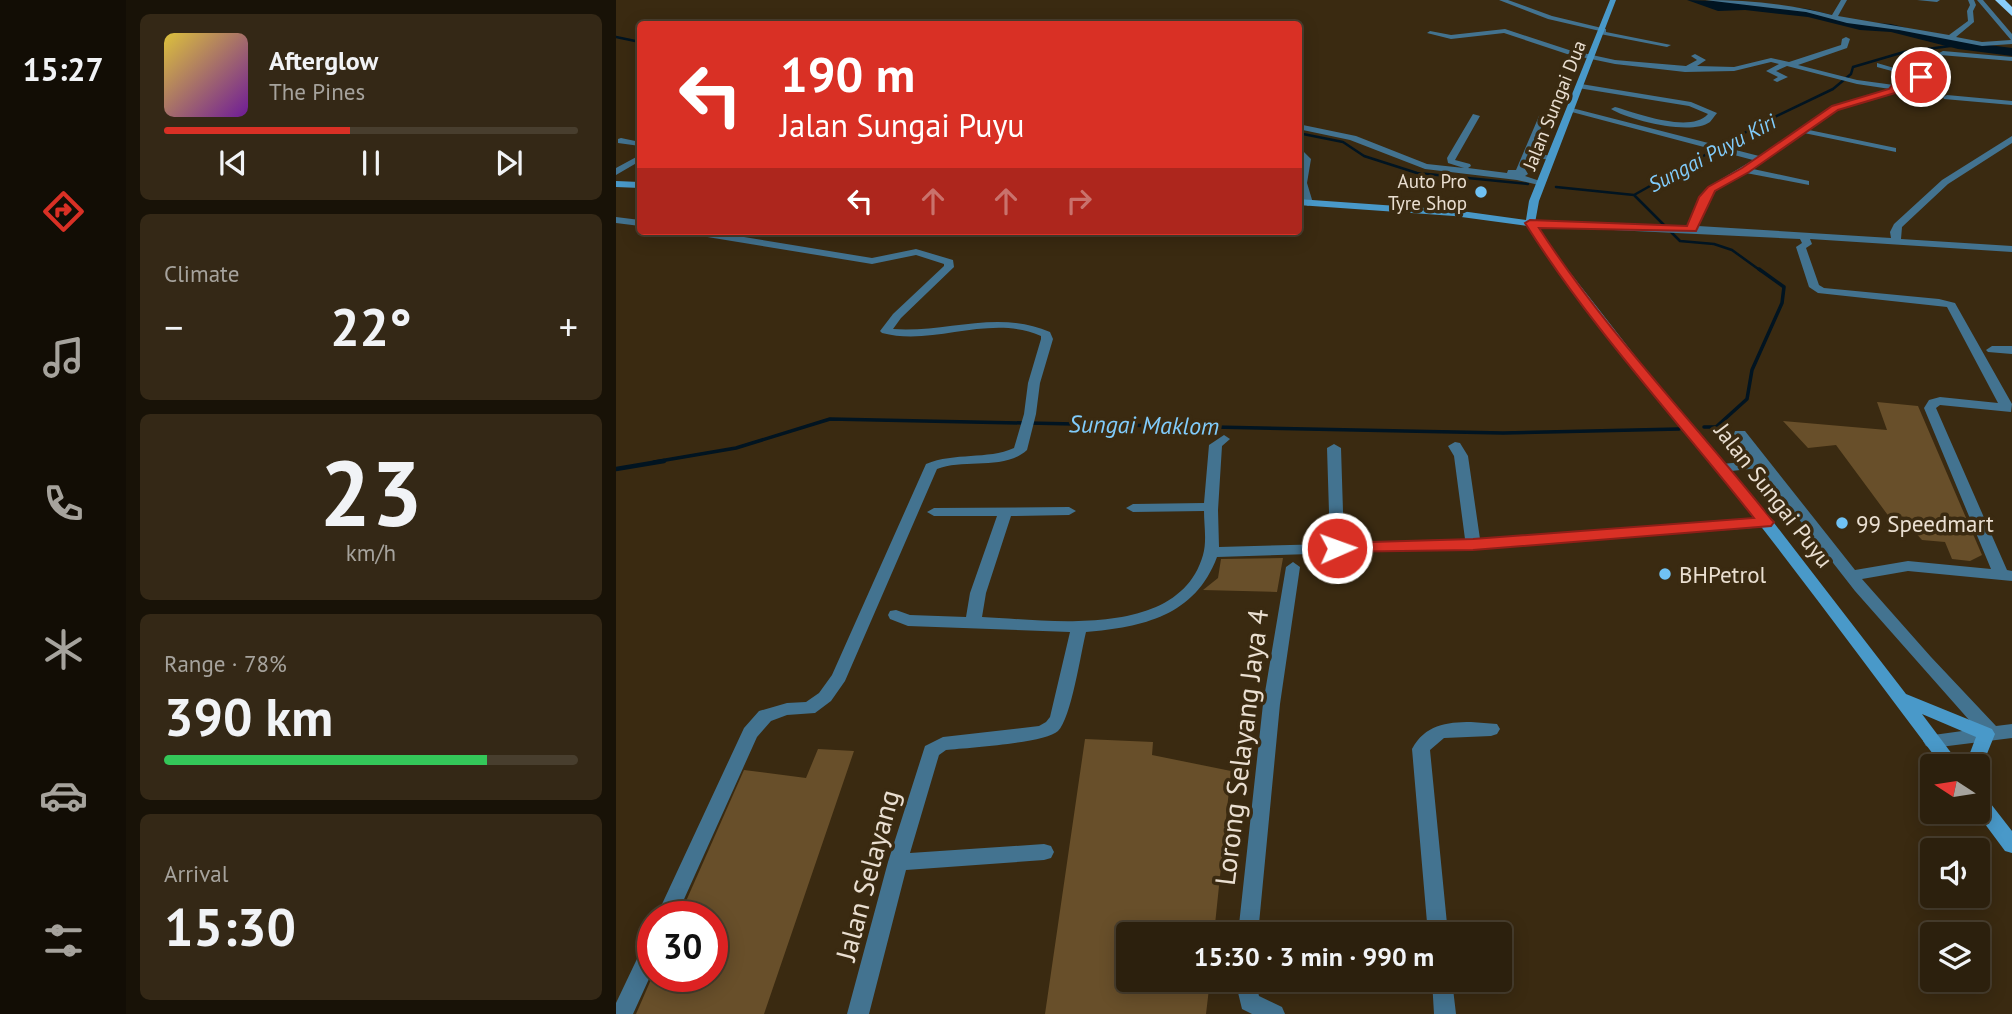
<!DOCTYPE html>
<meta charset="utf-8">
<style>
:root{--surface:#2c200d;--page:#342816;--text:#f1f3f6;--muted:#a6a39d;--line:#483e2e;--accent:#d93025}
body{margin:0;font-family:"PT Sans",sans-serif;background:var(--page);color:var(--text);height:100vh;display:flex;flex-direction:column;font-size:26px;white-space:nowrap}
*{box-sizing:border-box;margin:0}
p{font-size:23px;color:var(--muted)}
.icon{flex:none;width:38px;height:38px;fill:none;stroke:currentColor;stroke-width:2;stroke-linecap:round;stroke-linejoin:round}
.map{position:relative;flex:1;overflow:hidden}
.side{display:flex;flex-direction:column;gap:14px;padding:14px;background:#181207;width:490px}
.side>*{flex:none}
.guide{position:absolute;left:21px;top:21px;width:665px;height:214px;border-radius:7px;box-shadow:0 4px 18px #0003,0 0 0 2px var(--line);background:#d93025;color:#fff;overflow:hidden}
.needle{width:46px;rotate:282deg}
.fabs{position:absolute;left:1304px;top:754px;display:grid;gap:14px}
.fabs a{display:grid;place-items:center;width:70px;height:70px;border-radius:7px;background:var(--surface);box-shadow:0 4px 18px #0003,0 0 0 2px var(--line);font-size:35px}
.speed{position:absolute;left:21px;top:901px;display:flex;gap:14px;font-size:35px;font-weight:700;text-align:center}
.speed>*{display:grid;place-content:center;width:91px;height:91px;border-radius:50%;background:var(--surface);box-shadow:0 4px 18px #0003,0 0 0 2px var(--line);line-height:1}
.speed .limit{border:10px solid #d22;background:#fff;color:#111}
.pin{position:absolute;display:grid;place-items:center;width:60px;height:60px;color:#fff;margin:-30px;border:4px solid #fff;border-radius:50%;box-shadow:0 2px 7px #0007}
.me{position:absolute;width:77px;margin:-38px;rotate:88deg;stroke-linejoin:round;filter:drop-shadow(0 0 5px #0008)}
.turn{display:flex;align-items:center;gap:24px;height:147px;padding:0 28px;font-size:32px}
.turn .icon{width:91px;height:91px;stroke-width:2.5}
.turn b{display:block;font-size:49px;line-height:60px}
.lanes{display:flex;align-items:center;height:66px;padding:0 28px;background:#0003;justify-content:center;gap:35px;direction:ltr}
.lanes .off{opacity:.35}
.big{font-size:52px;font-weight:700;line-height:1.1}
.side .tile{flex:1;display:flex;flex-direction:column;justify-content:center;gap:10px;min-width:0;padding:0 24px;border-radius:10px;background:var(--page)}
.side .dial{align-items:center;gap:0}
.dial b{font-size:91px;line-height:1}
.song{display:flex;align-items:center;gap:21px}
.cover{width:84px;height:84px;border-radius:10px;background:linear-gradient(135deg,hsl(50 70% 55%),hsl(280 70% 35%))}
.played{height:7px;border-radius:4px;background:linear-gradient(90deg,var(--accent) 45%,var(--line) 45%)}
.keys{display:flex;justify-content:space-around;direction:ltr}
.heat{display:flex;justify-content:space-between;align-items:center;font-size:38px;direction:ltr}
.charge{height:10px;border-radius:5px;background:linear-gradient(90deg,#34c759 78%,var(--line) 0)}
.trip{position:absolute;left:500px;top:922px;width:396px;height:70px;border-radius:7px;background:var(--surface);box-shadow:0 4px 18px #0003,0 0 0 2px var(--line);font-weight:700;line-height:70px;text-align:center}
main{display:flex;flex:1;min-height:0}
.menu{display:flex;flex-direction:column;width:126px;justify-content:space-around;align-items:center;background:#120d05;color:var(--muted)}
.menu .icon{width:49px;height:49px}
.menu .selected{color:var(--accent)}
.menu b{font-size:32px;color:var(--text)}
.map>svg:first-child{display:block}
.green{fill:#684f2a}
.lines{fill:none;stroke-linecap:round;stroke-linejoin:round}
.stream-far2{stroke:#011421;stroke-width:2.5}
.stream-far1{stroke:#011421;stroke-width:3.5}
.stream{stroke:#011421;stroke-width:4.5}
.river{fill:#011421;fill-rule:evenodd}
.street{fill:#437390;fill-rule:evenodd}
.secondary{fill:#4999c9;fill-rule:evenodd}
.highway{fill:#89cefa;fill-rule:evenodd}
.route{fill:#d93025;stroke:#8d1f18;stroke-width:2}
.poi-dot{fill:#70c2f4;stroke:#3a2a11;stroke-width:2.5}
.labels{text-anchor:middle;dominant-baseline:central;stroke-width:7;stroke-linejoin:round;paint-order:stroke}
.far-street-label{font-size:19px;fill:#eadfd1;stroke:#3a2a11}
.far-poi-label{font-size:19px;fill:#eadfd1;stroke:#3a2a11;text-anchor:end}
.far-water-label{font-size:21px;font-style:italic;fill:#81ccfb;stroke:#3a2a11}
.street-label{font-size:23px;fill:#eadfd1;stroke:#3a2a11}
.poi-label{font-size:23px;fill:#eadfd1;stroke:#3a2a11;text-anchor:start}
.water-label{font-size:24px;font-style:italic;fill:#81ccfb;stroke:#3a2a11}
.near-street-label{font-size:28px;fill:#eadfd1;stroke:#3a2a11}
</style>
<main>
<nav class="menu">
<b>15:27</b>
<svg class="icon selected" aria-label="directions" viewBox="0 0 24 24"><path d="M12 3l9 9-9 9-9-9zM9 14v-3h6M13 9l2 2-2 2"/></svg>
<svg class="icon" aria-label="music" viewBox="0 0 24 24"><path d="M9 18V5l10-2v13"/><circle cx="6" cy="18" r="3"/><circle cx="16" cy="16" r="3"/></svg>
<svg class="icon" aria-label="phone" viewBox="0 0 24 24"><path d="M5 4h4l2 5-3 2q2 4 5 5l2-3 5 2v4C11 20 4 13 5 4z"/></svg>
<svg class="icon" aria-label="climate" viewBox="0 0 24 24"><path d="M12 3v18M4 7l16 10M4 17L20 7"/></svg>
<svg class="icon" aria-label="car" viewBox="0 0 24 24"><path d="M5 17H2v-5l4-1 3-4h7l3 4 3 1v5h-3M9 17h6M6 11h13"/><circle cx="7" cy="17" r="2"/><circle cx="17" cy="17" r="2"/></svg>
<svg class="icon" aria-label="filters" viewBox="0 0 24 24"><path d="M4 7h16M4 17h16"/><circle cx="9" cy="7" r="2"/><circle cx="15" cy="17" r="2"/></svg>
</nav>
<section class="side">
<div class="tile">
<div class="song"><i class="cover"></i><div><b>Afterglow</b><p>The Pines</p></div></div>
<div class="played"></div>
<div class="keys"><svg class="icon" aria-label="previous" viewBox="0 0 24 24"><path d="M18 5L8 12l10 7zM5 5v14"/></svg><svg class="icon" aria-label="pause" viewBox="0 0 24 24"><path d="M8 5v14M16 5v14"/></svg><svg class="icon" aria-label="next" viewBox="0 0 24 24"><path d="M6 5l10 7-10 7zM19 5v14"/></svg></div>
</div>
<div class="tile"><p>Climate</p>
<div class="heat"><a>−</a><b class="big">22°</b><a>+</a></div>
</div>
<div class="tile dial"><b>23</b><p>km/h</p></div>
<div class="tile"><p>Range · 78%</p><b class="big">390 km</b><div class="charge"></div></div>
<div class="tile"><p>Arrival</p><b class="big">15:30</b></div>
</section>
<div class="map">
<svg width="1396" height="1014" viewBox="0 0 1396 1014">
<rect width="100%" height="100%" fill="#3a2a11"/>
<path class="green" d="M1261,402l41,4 64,149 -12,6 -18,-2 -7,-17 -23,-2 -18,-20 -14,-2 -54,-73 -28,3 -25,-27 104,9z
M667,558l-6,34 -74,-2 15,-12 3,-19z
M469,739l68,3 -1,13 79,16 -17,163h-85v46h81l-4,34h-161z
M202,749l36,2 -90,263h-128l17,-39 59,1v-59h-33l65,-147 62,8z"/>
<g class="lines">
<path class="stream-far2" d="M0,37l24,5
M682,133l45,9 21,14 53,17 111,11
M940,187l78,8
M1145,271l-29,-21 -18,-6 -34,-3 -46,-46 128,-72 71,-34 18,-15 2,-7 51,-15 54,-7"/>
<path class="stream-far1" d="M1088,427h12l31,-28 5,-29 30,-67 2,-16 -25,-18
M38,462l82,-14 94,-29 673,14 176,-4"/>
<path class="stream" d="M0,469l48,-8"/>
<path class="river" d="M1071,0l58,2 63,7 52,13 31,2 67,17 54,7v8l-54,-7 -67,-17 -31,-2 -52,-13 -63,-7 -27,1z"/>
<path class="street" d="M883,0h9l44,16 54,13v3l65,13 -4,2 -67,-13v-3l-52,-12z
M1089,0c42,0 86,4 127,15l9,-15h6l-9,16 111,19 19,-14 -1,-10 3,-6 -2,-5h6l2,5 -3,6 1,11 -18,15 26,5 29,-2 -34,-40h6l29,34v10l-30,2 -83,-16 -52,-7 -41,-11z
M1301,0h23l-3,2z
M889,29l64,21 46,10 71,6 11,-6 -6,-4 4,-2 11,6 -9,6 37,1 37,-9 18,4 52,-17 1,-6 4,-2 4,2 -3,9 -49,17 59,15 37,5 20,-8 -37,-10v-4l48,14 -27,12 -3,4 -57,17 -29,20 87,18v4l-92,-19 -51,36 56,12v4l-63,-12c-34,19 -34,16 -48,53l193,12 -1,-6 4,-8 48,-44 70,-44v7l-64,41 -46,43 -1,12 111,7v6l-202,-13 2,5 -6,4 13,37 5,3 115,11 16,4 57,101 -1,8 -71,-7 -4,3 71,162 5,1v10l-104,-10 -46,8 69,78 65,69 16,-2v14l-80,10 -6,-2 -3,-5 3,-5 51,-7 -122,-138 -96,-123 -37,4 -7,-4 7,-4 31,-3 -19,-27 1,-3h10l110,139 53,-9 83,8 -67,-161 5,-8 11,-3 58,6 -51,-96 -129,-14 -9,-6 -13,-40 6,-4 -2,-4 -270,-13 -5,-3 5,-3 158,6 11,-29 9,-10 45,-27 -185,-49v-4l191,49 73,-50 58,-17 -33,-5 -70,-18 -11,5 12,6 -11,5 -4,-2 5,-3 -12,-6 13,-7 -8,-2 -37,9 -49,1 -70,-8 -48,-10 -63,-21 -53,6 -24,-6 3,-2 21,4z
M1327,51l69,6v4l-72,-6 -1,-2z
M965,84l110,18 26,11c-1,1 -6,8 -7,9 -19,14 -81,-2 -99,-13l4,-2c22,6 75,27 93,7l-19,-8 -111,-18 -1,-2z
M1331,95l65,6v4l-68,-6 -1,-2z
M857,114l7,2 -25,44 15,4 1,2 -3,2 39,5 1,-3h8l23,-54 7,-2 -14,38 23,5 -4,3 -21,-3 -5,12 3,5 -3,2 18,6v4l-26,-6 -92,-11 -75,-29 -52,-11v-5l58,12 71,28 37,4 -16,-5 -1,-5z
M5,138l19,4v4l-22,-3v-4z
M682,146l13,13 -4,24 6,20 -5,3 -5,-3 -5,-16 5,-28 -5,-5z
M24,155v6l-24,14v-7z
M0,217l24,3v6l-24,-3z
M68,231h23l165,27 44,-9 37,11 1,7 -53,51 -8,11c53,4 105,-20 157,3l3,7 -13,44 -4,31 -9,36c-23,21 -63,8 -90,19l-92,212 -14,20 -16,12 -28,2 -16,6 -14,16 -81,180h-20l88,-189 15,-17 28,-8 19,-1 13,-9 13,-18 94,-211c29,-12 61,-4 88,-16l10,-34 4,-31 13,-44v-3c-52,-23 -107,11 -159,-3l-2,-2 13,-17 51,-48v-2l-28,-9 -44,9 -183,-30z
M1376,346h20v8l-24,-2 -2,-2z
M608,435l6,4 -8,7 -4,64 1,37 111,-3 -3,-96 7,-4 7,4 3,95 121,-4 -11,-83 -6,-10 7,-4 5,1 8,13 12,83 286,-22 7,5 -7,5 -293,22 -256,8c-22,59 -74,70 -131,75 -5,20 -15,87 -28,99 -12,12 -90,17 -112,19l-7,5 -29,98 134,-9 7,2 3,6 -3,6 -7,2 -138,10 -37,144h-22l41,-152 37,-116 18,-9 96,-11 7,-4 4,-5 20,-85 -162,-6 -18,-7 -2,-4 2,-4 6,-1 14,5 56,2 4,-24 27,-77h-63l-7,-4 7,-4 135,-1 7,4 -7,4 -58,1 -25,77 -4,24c66,3 197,23 221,-62 4,-14 1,-30 1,-44l-71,1 -7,-4 7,-4 71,-1 5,-58z
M677,562l7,5 -20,137 -22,230h-20l25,-230 23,-137z
M855,722l26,2 3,5 -3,5 -6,2 -47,2 -14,12 18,184h-20l-16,-185c13,-24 34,-27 59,-27z
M37,938v32l-20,44h-17v-11l30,-63z
M619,980h20l4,16 23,11 3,7h-33l-10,-5z
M816,980h20l4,34h-22z"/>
<path class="secondary" d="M994,0h6l-77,201 -4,22 19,29 103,132 114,135 135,175 86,35 3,5 -15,37 -2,1v-6h-13l11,-29 -54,-23 39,52h-19c-74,-98 -147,-198 -224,-294 -65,-81 -135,-159 -191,-246l-73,-10 -156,-11v-6l156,11 72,10 3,-19z
M0,181l24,1v6l-24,-1z
M1362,792l6,3 28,36v22l-7,-2 -29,-39z"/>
<path class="highway" d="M1379,0h10l7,7v9z"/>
</g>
<path class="route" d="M1302,76l7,1 -26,12 -4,4 -57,17 -89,62 -34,19 -19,40 -157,-3c67,104 155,194 232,291l3,3 -3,4 -298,24 -142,2 -2,-4 2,-3 6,-2 136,-4 281,-21c-77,-98 -163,-190 -229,-295l5,-3 157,6 12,-29 9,-10 34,-19 90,-62 57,-17 3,-4z"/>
<g class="poi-dot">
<circle cx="865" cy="192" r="7"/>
<circle cx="1226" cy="523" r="7"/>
<circle cx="1049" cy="574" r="7"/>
</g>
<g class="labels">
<g class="far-street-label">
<text transform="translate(938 105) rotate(-68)">Jalan Sungai Dua</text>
</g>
<g class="far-poi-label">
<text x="851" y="181">Auto Pro<tspan x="851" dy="22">Tyre Shop</tspan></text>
</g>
<g class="far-water-label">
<text transform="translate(1096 153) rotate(-28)">Sungai Puyu Kiri</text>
</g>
<g class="street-label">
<text transform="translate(1158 495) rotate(52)">Jalan Sungai Puyu</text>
</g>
<g class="poi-label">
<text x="1240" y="523">99 Speedmart</text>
<text x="1063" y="574">BHPetrol</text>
</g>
<g class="water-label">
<text transform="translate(528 425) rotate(1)">Sungai Maklom</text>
</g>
<g class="near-street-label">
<text transform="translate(625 747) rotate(-83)">Lorong Selayang Jaya 4</text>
<text transform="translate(251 875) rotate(-75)">Jalan Selayang</text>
</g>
</g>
</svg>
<div class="fabs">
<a><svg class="needle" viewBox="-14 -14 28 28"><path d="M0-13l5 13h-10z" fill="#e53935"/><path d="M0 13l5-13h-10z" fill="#a6a39d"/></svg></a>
<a><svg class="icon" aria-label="sound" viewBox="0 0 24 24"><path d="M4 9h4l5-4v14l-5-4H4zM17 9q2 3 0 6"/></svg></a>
<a><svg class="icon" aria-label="layers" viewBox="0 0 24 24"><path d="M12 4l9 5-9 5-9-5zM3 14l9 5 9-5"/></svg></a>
</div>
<div class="speed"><div class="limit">30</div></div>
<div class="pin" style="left:1305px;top:77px;background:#d93025"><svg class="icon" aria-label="arrive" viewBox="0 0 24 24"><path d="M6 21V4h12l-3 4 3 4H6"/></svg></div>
<svg class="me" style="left:721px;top:548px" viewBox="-20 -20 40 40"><circle r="17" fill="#d93025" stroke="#fff" stroke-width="3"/><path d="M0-11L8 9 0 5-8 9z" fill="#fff"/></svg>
<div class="trip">15:30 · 3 min · 990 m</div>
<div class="guide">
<div class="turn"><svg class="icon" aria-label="left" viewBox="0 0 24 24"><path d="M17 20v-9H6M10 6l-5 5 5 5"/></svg><div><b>190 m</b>Jalan Sungai Puyu</div></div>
<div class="lanes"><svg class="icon" aria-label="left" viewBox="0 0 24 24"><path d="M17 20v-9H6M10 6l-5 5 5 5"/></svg><svg class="icon off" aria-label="ahead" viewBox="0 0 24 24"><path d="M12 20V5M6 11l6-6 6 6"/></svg><svg class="icon off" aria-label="ahead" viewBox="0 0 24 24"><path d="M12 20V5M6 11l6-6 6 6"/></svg><svg class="icon off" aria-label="right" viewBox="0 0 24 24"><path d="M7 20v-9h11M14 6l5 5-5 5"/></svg></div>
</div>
</div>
</main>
